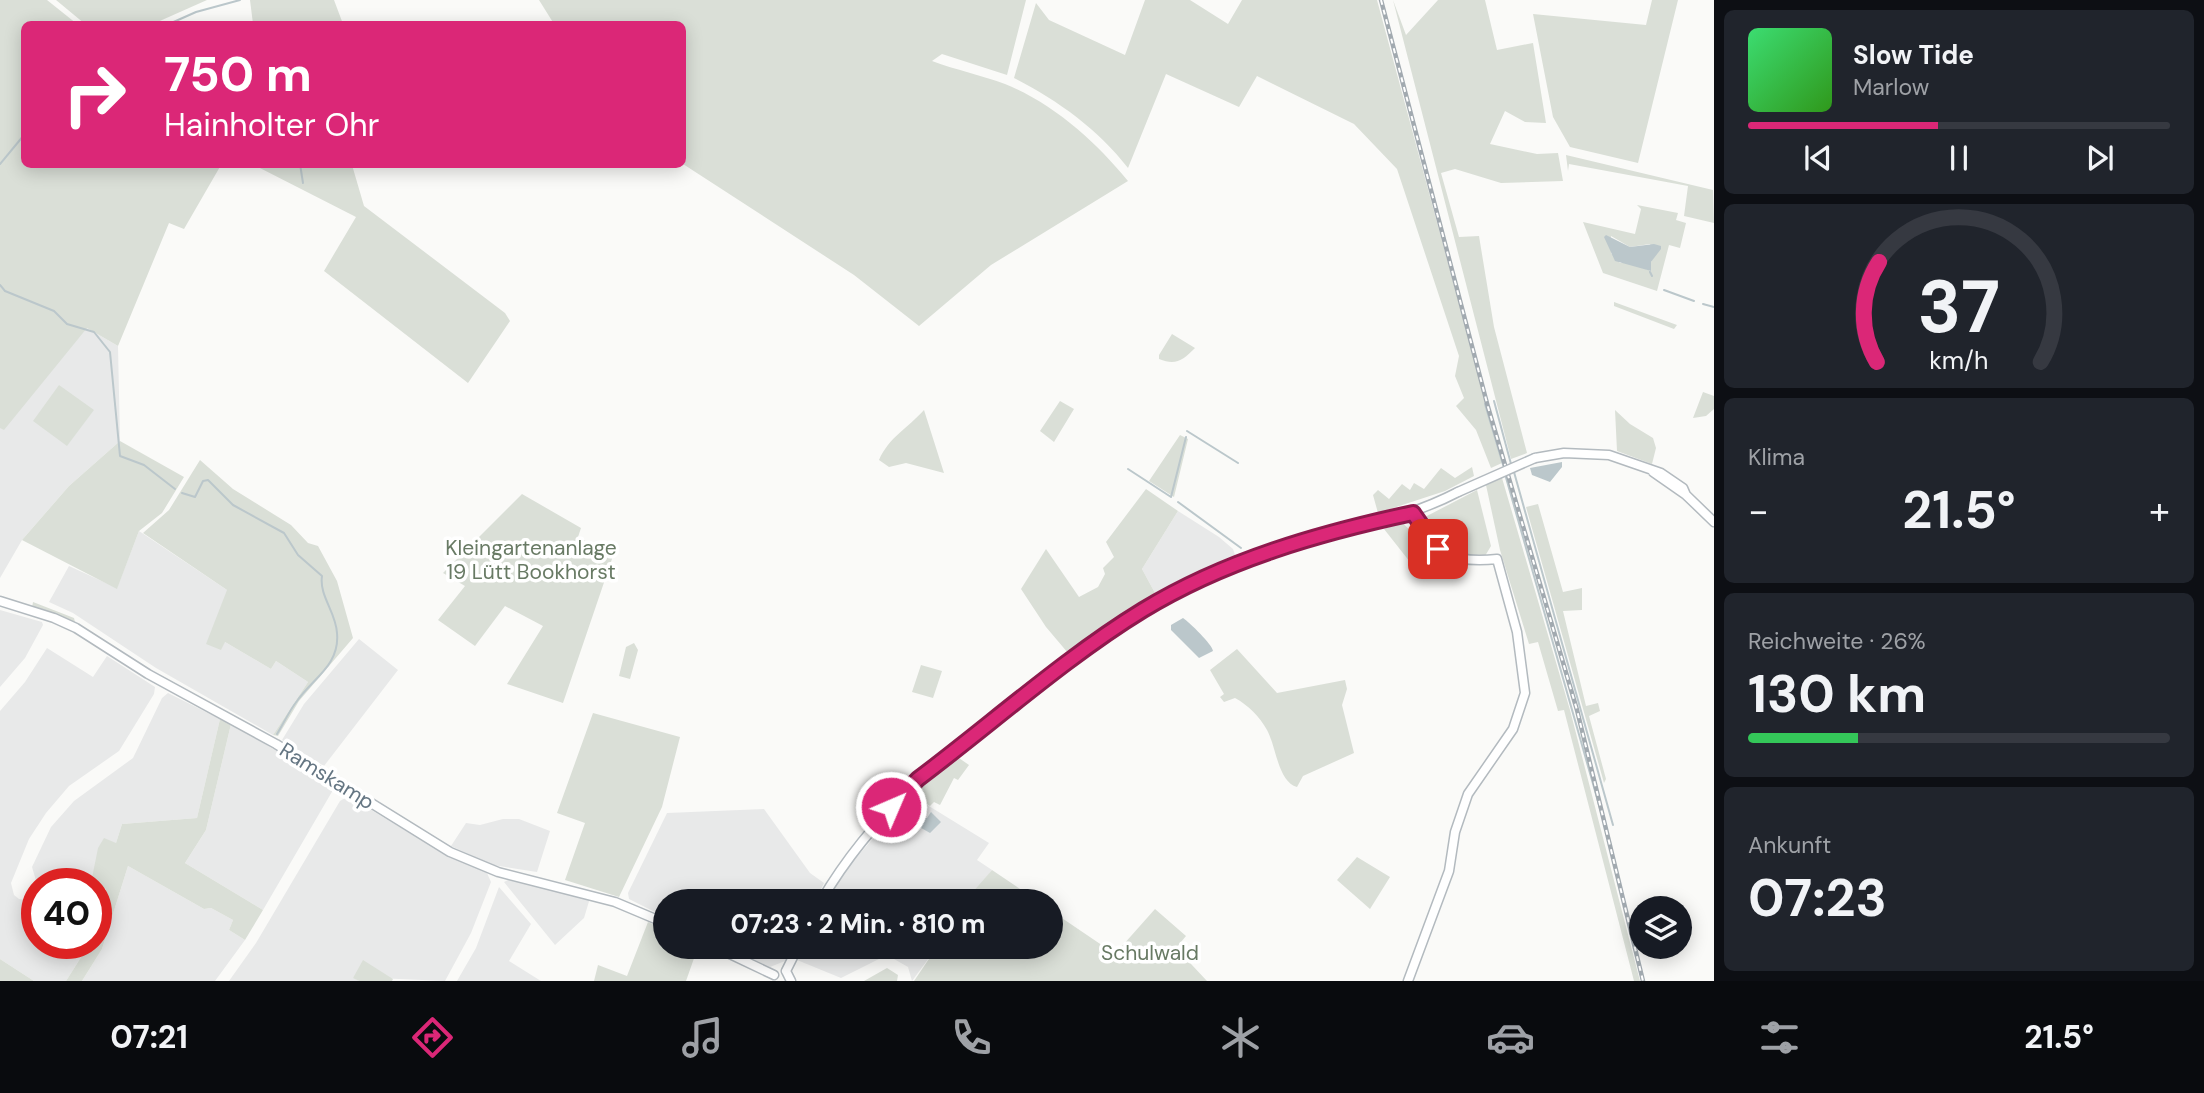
<!DOCTYPE html>
<html lang="de">
<meta charset="utf-8">
<style>
:root{--surface:#171b24;--page:#20242c;--text:#f1f3f6;--muted:#9ea1a6;--line:#363941;--accent:#db2777}
body{margin:0;font-family:"DM Sans",sans-serif;background:var(--page);color:var(--text);height:100vh;display:flex;flex-direction:column;font-size:26px;white-space:nowrap}
*{box-sizing:border-box;margin:0}
p{font-size:23px;color:var(--muted)}
.icon{flex:none;width:38px;height:38px;fill:none;stroke:currentColor;stroke-width:2;stroke-linecap:round;stroke-linejoin:round}
.map{position:relative;flex:1;overflow:hidden}
.drawer{display:flex;flex-direction:column;gap:10px;padding:10px;background:#0d0f14;width:490px}
.drawer>*{flex:none}
.guide{position:absolute;left:21px;top:21px;width:665px;height:147px;border-radius:10px;box-shadow:0 4px 18px #0003;background:#db2777;color:#fff;overflow:hidden}
.buttons{position:absolute;left:1629px;top:896px;display:grid;gap:14px}
.buttons a{display:grid;place-items:center;width:63px;height:63px;border-radius:50%;background:var(--surface);box-shadow:0 4px 18px #0003;font-size:35px}
.speed{position:absolute;left:21px;top:868px;display:flex;gap:14px;font-size:35px;font-weight:700;text-align:center}
.speed>*{display:grid;place-content:center;width:91px;height:91px;border-radius:50%;background:var(--surface);box-shadow:0 4px 18px #0003;line-height:1}
.speed .limit{border:10px solid #d22;background:#fff;color:#111}
.pin{position:absolute;display:grid;place-items:center;width:60px;height:60px;color:#fff;margin:-30px;border-radius:14px;box-shadow:0 4px 10px #0006}
.me{position:absolute;width:77px;margin:-38px;rotate:45deg;stroke-linejoin:round;filter:drop-shadow(0 0 5px #0008)}
.turn{display:flex;align-items:center;gap:24px;height:147px;padding:0 28px;font-size:32px}
.turn .icon{width:91px;height:91px;stroke-width:2.5}
.turn b{display:block;font-size:49px;line-height:60px}
.big{font-size:52px;font-weight:700;line-height:1.1}
.drawer .widget{flex:1;display:flex;flex-direction:column;justify-content:center;gap:10px;min-width:0;padding:0 24px;border-radius:10px;background:var(--page)}
.drawer .dial{align-items:center;gap:0}
.dial svg{height:182px;overflow:visible;fill:none;stroke:var(--line);stroke-width:7;stroke-linecap:round;text-anchor:middle}
.dial text{fill:var(--text);stroke:none}
.song{display:flex;align-items:center;gap:21px}
.cover{width:84px;height:84px;border-radius:10px;background:linear-gradient(135deg,hsl(140 70% 55%),hsl(110 70% 35%))}
.played{height:7px;border-radius:4px;background:linear-gradient(90deg,var(--accent) 45%,var(--line) 45%)}
.keys{display:flex;justify-content:space-around;direction:ltr}
.heat{display:flex;justify-content:space-between;align-items:center;font-size:38px;direction:ltr}
.charge{height:10px;border-radius:5px;background:linear-gradient(90deg,#34c759 26%,var(--line) 0)}
.trip{position:absolute;left:653px;top:889px;width:410px;height:70px;border-radius:35px;background:var(--surface);box-shadow:0 4px 18px #0003;font-weight:700;line-height:70px;text-align:center}
.tabs{display:flex;height:112px;justify-content:space-around;align-items:center;background:#090b0e;color:var(--muted)}
.tabs .icon{width:49px;height:49px}
.tabs .selected{color:var(--accent)}
.tabs b{font-size:32px;color:var(--text)}
main{display:flex;flex:1;min-height:0}
.map>svg:first-child{display:block}
.built{fill:#e8e9e9}
.green{fill:#dadfd7;fill-rule:evenodd}
.water{fill:#bbc7cb}
.lines{fill:none;stroke-linecap:round;stroke-linejoin:round}
.stream{stroke:#bbc7cb;stroke-width:2}
.secondary-casing{stroke:#b3babf;stroke-width:11}
.secondary{stroke:#fff;stroke-width:8}
.rail-casing{stroke:#a2aab0;stroke-width:4.5}
.rail{stroke:#fff;stroke-width:2;stroke-dasharray:5;stroke-linecap:butt}
.secondary-bridge-casing{stroke:#b3babf;stroke-width:11;stroke-linecap:butt}
.secondary-bridge{stroke:#fff;stroke-width:8}
.route-casing{stroke:#8e194d;stroke-width:18}
.route{stroke:#db2777;stroke-width:12}
.labels{text-anchor:middle;dominant-baseline:central;stroke-width:7;stroke-linejoin:round;paint-order:stroke}
.park-label{font-size:21px;fill:#687a64;stroke:#fff}
.street-label{font-size:21px;fill:#657683;stroke:#fff}
</style>
<main>
<div class="map">
<svg width="1714" height="981" viewBox="0 0 1714 981">
<rect width="100%" height="100%" fill="#fafaf8"/>
<path class="built" d="M0,326l87,2 31,18 2,95 -51,45 -47,54 -22,38z
M1178,511l41,26 14,12 3,9 -81,35 -13,-24z
M139,531l88,59 -2,52 46,27 5,-8 32,21 -35,53 -117,-67 -83,-55 -24,-11 20,-36 48,22z
M0,610l42,12 1,3 -18,33 -25,29z
M359,639l39,31 -74,96 -42,-26 22,-36z
M47,648l46,29 14,-21 48,31 -1,7 -35,57 -50,35 -23,27 -17,26 -18,44 3,12 5,4 8,1 10,-9v52h53l-24,38h-32l-34,-22v-248l25,-29z
M168,693l52,26 -23,99 -75,6 -6,19 -24,41h-55l-5,-17 19,-40 23,-26 59,-43 29,-60z
M231,724l76,45 23,15 3,6 -70,120 -78,-47 21,-33z
M911,795l78,48 -12,17 15,10 -11,14 -16,17h-138l22,-35z
M348,796l88,53 51,24 4,9 -20,51 -26,48 -92,-4 6,4h-130l27,-38 84,-142z
M764,809l46,64 14,10 -9,18h-150v16l-36,-18 -1,-6 39,-80z
M503,819h16l31,12 -13,41 -44,-7 -42,-19 15,-23 14,2z
M128,866l76,43 7,-1 22,12 -4,10 16,10 -30,41h-133l20,-32z
M508,880l82,18 -6,20 -29,27 -51,-63z
M499,887l32,37 -22,37 32,20h-84l19,-33z
M728,947h64l-7,14 -15,6z
M804,947h133l-25,34 -4,-14 -21,-12 -46,23 -44,-18z"/>
<path class="green" d="M0,0h47l30,24h-53v140l197,1 -37,64 -15,-6 -51,123 -31,-18 -83,102 -4,-2z
M56,0h151l-54,24h-68z
M250,0h84l9,24h-90z
M539,0h487l-19,75 -65,-21 -10,7c24,9 49,14 73,23 49,20 90,57 123,97l-137,84 -72,61 -65,-51 -171,-111 -1,-140h-128z
M1145,0h45l38,24 14,-24h135l125,463 -11,5 -15,-38 -20,-24 8,-8 -9,-22 4,-20 -62,-187 -43,-45 -97,-48 -18,31 -73,-33 -38,94c-30,-39 -71,-68 -114,-90l22,-75 13,17 76,35z
M1393,0l13,35 32,-35h47l12,50 36,-7 13,80 -21,-1 -20,-11 -15,33 47,10 21,-1 5,28 -62,2 -46,-14 -14,4 18,64 20,-1 15,91 33,126 -16,6z
M1652,0h26l-40,163 -68,-16 -17,-30 -20,-103 113,11z
M1566,155l147,35 1,33 -30,-7 4,-30 -119,-22 -1,7z
M254,165h98l12,41 141,107 5,8 -42,62 -144,-112 32,-54z
M1637,205l41,8 -2,7 10,3 -6,25 -11,-3 -12,46 -54,-18 -20,-51 52,12 6,-25zM1611,236l19,11 20,-3 5,11 -4,7v9l-20,-8h-11l-9,-10z
M1614,302l63,23 -3,4 -60,-23z
M1172,334l23,14c-12,12 -19,18 -36,11v-4z
M59,385l35,25 -27,36 -34,-25z
M1703,392l11,4v13l-8,7 -13,2z
M1060,401l14,8 -20,33 -14,-11z
M924,410l20,63 -38,-10 -17,4 -10,-7c10,-23 29,-32 45,-50z
M1615,410l15,14 23,14 3,10 -4,16 -35,-13z
M1180,435l8,4 -14,58 -25,-16z
M120,441l64,36 -22,36 -23,18 -22,58 -95,-49 47,-54z
M200,460l33,29 58,36 17,18 10,3 19,35 16,57 -54,63 -21,35 -5,-1 35,-53 -32,-21 -5,8 -46,-27 -4,8 -15,-6 21,-54 -84,-57 26,-23z
M1472,467l2,9 -29,15 -67,22 -5,-18 5,-5 11,9 13,-15 8,6 4,-7 10,6 17,-21 14,10z
M1502,478l68,232 70,271h-6l-70,-271 -6,1 -20,-69 -9,2 -29,-94 -14,-65z
M1146,489l32,22 -36,58 13,24 -87,60 -22,-26 -25,-38 25,-40 33,48 19,-10 7,-13 -2,-6 11,-11 -8,-15z
M1477,490l14,56 -6,10c-25,3 -61,-10 -60,-39z
M522,494l59,34 -3,9 35,19 -50,147 -56,-19 36,-58 -38,-20 -30,40 -37,-26 27,-34 -22,-13z
M1538,504l25,88 19,-4v22l-19,1 23,95 12,-3 2,8 -11,5 17,63 -2,4 -78,-276z
M1402,522l28,30 26,14 -35,10 -37,-47z
M33,602l41,16 1,4 -43,-14z
M634,643l4,7 -8,29 -11,-3 7,-29z
M1237,649l40,44 68,-13 2,9 -5,16 12,48 -51,23 -6,11c-19,-5 -21,-41 -30,-57 -7,-13 -19,-25 -32,-32l-11,4 -4,-5 4,-3 -14,-24z
M921,665l21,6 -9,27 -21,-6z
M593,713l87,24 -18,70 -43,90 -54,-17 20,-57 -28,-10z
M220,719l11,5 -25,106 -21,33 78,47 -18,30 -16,-10 4,-10 -22,-12 -7,1 -76,-43 -26,83 -20,32h-16l24,-38h6v-25l10,-29 -15,-6 7,-35 6,-10 12,5 6,-19 75,-6z
M956,756l13,9 -11,15 -4,-2 -14,27 -6,-3 -4,4 -19,-11z
M1357,857l33,20 -20,32 -33,-29z
M992,870l46,31h-73z
M1155,909l31,27 -10,12 31,33h-293l23,-34h113v-37l65,44z
M648,922l17,8v17h33l-12,34h-92l4,-16 29,11z
M0,959l34,22h-34z
M363,960l30,19 -1,2h-33l-6,-3z
M887,968l11,7 -1,6h-33z"/>
<path class="water" d="M1606,235l24,12 24,-3 7,2v3l-10,13v9l-36,-10 -11,-24z
M1562,462v5l-12,15 -18,-7 -2,-7z
M1183,618c6,4 30,27 30,33l-14,7 -28,-28v-5z
M931,812l10,10 -11,11 -14,-8 2,-6 9,-1z"/>
<g class="lines">
<path class="stream" d="M169,24l27,-12 44,-12
M0,164l24,-29
M300,164l3,19
M1650,272l2,4
M0,285l5,6 49,20 13,13 27,8 16,20 10,104 24,9 31,24
M1664,290l30,11
M1703,304l11,3
M1494,401l17,63
M1485,404l19,64
M1187,431l51,32
M1128,469l43,28 15,-60
M1514,472l99,353
M1505,474l100,352
M182,493l13,4 8,-16 5,-1 25,25 51,28 14,22 24,21c-3,20 14,36 15,57 3,32 -24,45 -40,68 -8,10 -13,22 -20,33
M1178,502l63,46"/>
<g class="secondary-casing">
<path id="secondary" d="M1535,458l29,-5 45,2 52,18 22,15 3,7 28,27
M1653,472l33,23
M0,601l54,17 22,10 72,46 128,70 174,108 48,20 117,30 50,21
M821,901c58,-99 133,-151 222,-218 62,-46 121,-91 193,-119 73,-29 153,-36 222,-72
M715,947l59,28
M786,971l12,-24
M786,971l5,10
M1408,981l41,-110 6,-39 13,-38 45,-65 12,-36 -8,-61 -20,-73c-42,5 -67,-5 -84,-46"/>
</g>
<use href="#secondary" class="secondary"/>
<g class="rail-casing">
<path id="rail" d="M1381,0l107,407 89,303 66,271"/>
</g>
<use href="#rail" class="rail"/>
<g class="secondary-bridge-casing">
<path id="secondary-bridge" d="M1458,492l77,-34"/>
</g>
<use href="#secondary-bridge" class="secondary-bridge"/>
</g>
<g class="lines">
<g class="route-casing">
<path id="route" d="M891,807l27,-28c72,-54 148,-122 225,-169 82,-50 177,-77 270,-97l25,36"/>
</g>
<use href="#route" class="route"/>
</g>
<g class="labels">
<g class="park-label">
<text x="531" y="548">Kleingartenanlage<tspan x="531" dy="24">19 Lütt Bookhorst</tspan></text>
<text x="1150" y="953">Schulwald</text>
</g>
<g class="street-label">
<text transform="translate(327 776) rotate(32)">Ramskamp</text>
</g>
</g>
</svg>
<div class="buttons">
<a><svg class="icon" aria-label="layers" viewBox="0 0 24 24"><path d="M12 4l9 5-9 5-9-5zM3 14l9 5 9-5"/></svg></a>
</div>
<div class="speed"><div class="limit">40</div></div>
<div class="pin" style="left:1438px;top:549px;background:#d93025"><svg class="icon" aria-label="arrive" viewBox="0 0 24 24"><path d="M6 21V4h12l-3 4 3 4H6"/></svg></div>
<svg class="me" style="left:891px;top:807px" viewBox="-20 -20 40 40"><circle r="17" fill="#db2777" stroke="#fff" stroke-width="3"/><path d="M0-11L8 9 0 5-8 9z" fill="#fff"/></svg>
<div class="trip">07:23 · 2 Min. · 810 m</div>
<div class="guide">
<div class="turn"><svg class="icon" aria-label="right" viewBox="0 0 24 24"><path d="M7 20v-9h11M14 6l5 5-5 5"/></svg><div><b>750 m</b>Hainholter Ohr</div></div>
</div>
</div>
<section class="drawer">
<div class="widget">
<div class="song"><i class="cover"></i><div><b>Slow Tide</b><p>Marlow</p></div></div>
<div class="played"></div>
<div class="keys"><svg class="icon" aria-label="previous" viewBox="0 0 24 24"><path d="M18 5L8 12l10 7zM5 5v14"/></svg><svg class="icon" aria-label="pause" viewBox="0 0 24 24"><path d="M8 5v14M16 5v14"/></svg><svg class="icon" aria-label="next" viewBox="0 0 24 24"><path d="M6 5l10 7-10 7zM19 5v14"/></svg></div>
</div>
<div class="widget dial"><svg viewBox="0 0 100 80">
<path d="M14 69A42 42 0 1 1 86 69"/>
<path d="M14 69A42 42 0 0 1 15 25" stroke="#db2777"/>
<text x="50" y="56" font-size="32" font-weight="700">37</text>
<text x="50" y="72" font-size="11">km/h</text>
</svg></div>
<div class="widget"><p>Klima</p>
<div class="heat"><a>−</a><b class="big">21.5°</b><a>+</a></div>
</div>
<div class="widget"><p>Reichweite · 26%</p><b class="big">130 km</b><div class="charge"></div></div>
<div class="widget"><p>Ankunft</p><b class="big">07:23</b></div>
</section>
</main>
<nav class="tabs">
<b>07:21</b>
<svg class="icon selected" aria-label="directions" viewBox="0 0 24 24"><path d="M12 3l9 9-9 9-9-9zM9 14v-3h6M13 9l2 2-2 2"/></svg>
<svg class="icon" aria-label="music" viewBox="0 0 24 24"><path d="M9 18V5l10-2v13"/><circle cx="6" cy="18" r="3"/><circle cx="16" cy="16" r="3"/></svg>
<svg class="icon" aria-label="phone" viewBox="0 0 24 24"><path d="M5 4h4l2 5-3 2q2 4 5 5l2-3 5 2v4C11 20 4 13 5 4z"/></svg>
<svg class="icon" aria-label="climate" viewBox="0 0 24 24"><path d="M12 3v18M4 7l16 10M4 17L20 7"/></svg>
<svg class="icon" aria-label="car" viewBox="0 0 24 24"><path d="M5 17H2v-5l4-1 3-4h7l3 4 3 1v5h-3M9 17h6M6 11h13"/><circle cx="7" cy="17" r="2"/><circle cx="17" cy="17" r="2"/></svg>
<svg class="icon" aria-label="filters" viewBox="0 0 24 24"><path d="M4 7h16M4 17h16"/><circle cx="9" cy="7" r="2"/><circle cx="15" cy="17" r="2"/></svg>
<b>21.5°</b>
</nav>
